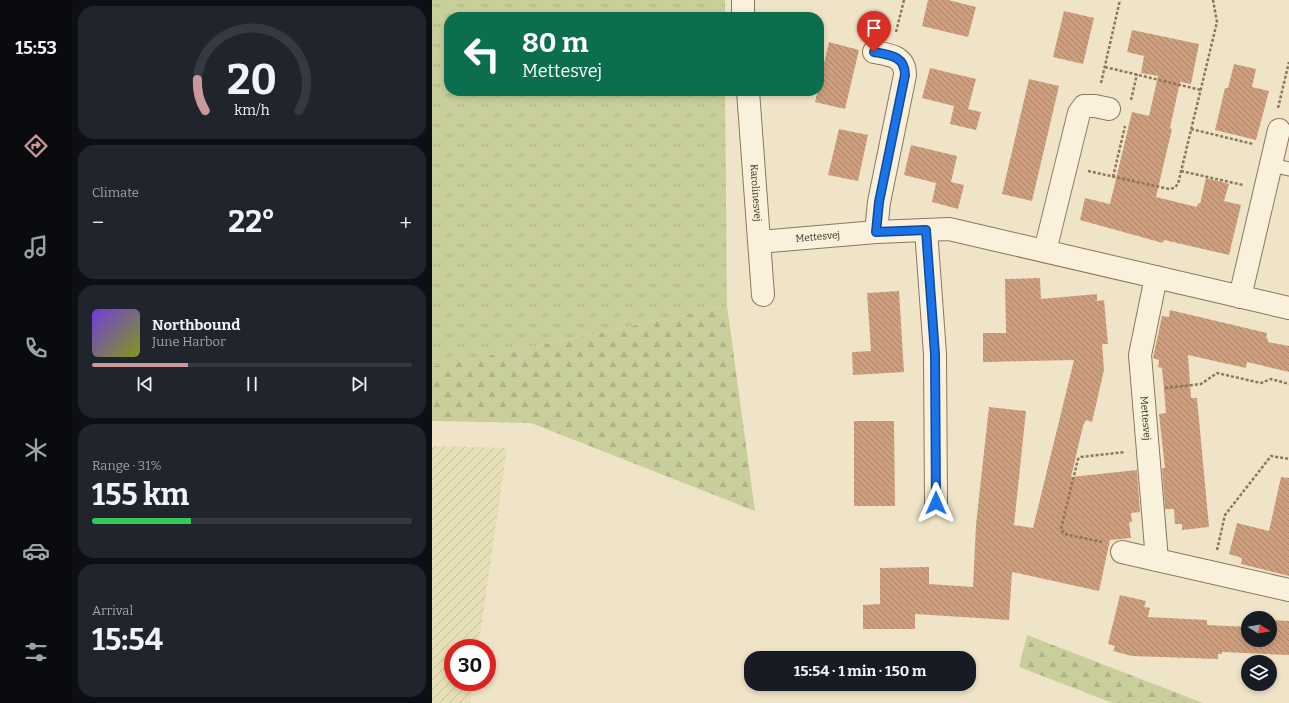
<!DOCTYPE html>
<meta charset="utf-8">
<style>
:root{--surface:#171b24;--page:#20242c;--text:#f1f3f6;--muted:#9ea1a6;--line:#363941;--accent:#cc999b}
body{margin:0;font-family:Bitter,serif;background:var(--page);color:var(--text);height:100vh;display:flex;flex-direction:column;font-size:15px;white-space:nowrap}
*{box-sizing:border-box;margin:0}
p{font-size:13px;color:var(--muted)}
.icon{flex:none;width:22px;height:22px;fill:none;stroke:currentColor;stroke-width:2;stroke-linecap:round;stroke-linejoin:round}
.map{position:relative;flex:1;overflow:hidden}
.drawer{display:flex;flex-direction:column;gap:6px;padding:6px;background:#0d0f14;width:360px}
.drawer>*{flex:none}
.top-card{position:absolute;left:12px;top:12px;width:380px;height:84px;border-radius:16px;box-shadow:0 2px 6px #0003;background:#0b6e4f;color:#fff;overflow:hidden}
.needle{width:26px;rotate:101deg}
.tools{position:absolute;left:809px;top:611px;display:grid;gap:8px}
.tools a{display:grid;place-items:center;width:36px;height:36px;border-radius:50%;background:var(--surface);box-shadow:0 2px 6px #0003;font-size:20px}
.speed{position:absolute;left:12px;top:639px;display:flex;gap:8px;font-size:20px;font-weight:700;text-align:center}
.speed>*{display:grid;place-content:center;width:52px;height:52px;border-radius:50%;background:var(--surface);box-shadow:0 2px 6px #0003;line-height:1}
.speed .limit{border:6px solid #d22;background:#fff;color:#111}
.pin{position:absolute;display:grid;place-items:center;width:34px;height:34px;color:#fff;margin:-41px -17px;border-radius:50% 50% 50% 0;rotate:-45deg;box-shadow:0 0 4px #0007}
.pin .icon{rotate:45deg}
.me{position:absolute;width:44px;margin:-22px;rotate:0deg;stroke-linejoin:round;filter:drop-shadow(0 0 3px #0008)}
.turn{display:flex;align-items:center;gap:14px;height:84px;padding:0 12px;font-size:18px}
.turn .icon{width:52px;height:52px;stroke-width:2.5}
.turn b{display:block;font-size:28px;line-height:34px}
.big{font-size:30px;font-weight:700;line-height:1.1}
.drawer .tile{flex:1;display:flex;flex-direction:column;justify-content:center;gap:6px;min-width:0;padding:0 14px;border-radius:16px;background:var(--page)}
.drawer .dial{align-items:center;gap:0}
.dial svg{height:104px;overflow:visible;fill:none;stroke:var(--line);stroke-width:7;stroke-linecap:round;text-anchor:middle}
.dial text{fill:var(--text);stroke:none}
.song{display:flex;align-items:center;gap:12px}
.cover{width:48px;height:48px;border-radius:6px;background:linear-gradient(135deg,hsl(260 70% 55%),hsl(70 70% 35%))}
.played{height:4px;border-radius:2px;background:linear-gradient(90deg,var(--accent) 30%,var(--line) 30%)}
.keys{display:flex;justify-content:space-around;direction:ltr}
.heat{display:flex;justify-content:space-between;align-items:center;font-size:22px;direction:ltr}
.charge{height:6px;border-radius:3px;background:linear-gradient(90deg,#34c759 31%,var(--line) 0)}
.trip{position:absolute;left:312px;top:651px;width:232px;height:40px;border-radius:16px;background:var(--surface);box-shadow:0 2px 6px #0003;font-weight:700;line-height:40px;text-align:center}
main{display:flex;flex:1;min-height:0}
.menu{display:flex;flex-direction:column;width:72px;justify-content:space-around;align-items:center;background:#090b0e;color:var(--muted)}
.menu .icon{width:28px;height:28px}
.menu .on{color:var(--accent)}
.menu b{font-size:18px;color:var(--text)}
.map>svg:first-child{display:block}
.farmland{fill:url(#farmland-furrows)}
.grass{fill:url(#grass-tufts)}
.forest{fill:url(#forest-firs)}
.building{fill:url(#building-back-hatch)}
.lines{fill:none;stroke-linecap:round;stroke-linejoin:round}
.service-casing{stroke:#8d765c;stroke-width:15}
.minor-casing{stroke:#8d765c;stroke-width:24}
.path{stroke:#8d765c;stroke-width:2.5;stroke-dasharray:3 2;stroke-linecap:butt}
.service{stroke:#faf1dc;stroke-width:13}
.minor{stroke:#faf1dc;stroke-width:22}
.route-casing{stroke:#114b97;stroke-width:10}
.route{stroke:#1a73e8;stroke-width:7}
.labels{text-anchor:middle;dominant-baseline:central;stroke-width:4;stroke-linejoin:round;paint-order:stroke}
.street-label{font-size:10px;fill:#3d2e20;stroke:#f7eed8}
</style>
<main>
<nav class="menu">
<b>15:53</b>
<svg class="icon on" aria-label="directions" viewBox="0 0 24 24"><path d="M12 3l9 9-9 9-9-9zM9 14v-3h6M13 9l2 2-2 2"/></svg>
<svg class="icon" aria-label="music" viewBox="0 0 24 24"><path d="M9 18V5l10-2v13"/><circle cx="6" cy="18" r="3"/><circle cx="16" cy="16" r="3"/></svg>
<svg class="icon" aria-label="phone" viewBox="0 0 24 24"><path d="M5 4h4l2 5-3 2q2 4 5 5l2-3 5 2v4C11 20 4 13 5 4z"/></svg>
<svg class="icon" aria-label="climate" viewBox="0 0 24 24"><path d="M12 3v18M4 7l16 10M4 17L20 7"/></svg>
<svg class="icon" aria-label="car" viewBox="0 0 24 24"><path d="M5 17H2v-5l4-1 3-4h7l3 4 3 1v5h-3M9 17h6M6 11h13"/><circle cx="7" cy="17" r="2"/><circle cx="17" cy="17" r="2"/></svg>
<svg class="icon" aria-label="filters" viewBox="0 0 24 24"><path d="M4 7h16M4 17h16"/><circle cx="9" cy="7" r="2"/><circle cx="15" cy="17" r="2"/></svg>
</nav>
<section class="drawer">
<div class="tile dial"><svg viewBox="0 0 100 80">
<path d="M14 69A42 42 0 1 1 86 69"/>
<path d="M14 69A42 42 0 0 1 8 45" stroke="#cc999b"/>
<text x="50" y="56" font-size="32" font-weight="700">20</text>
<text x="50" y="72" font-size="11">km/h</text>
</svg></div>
<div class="tile"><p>Climate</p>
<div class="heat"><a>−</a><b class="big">22°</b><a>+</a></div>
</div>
<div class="tile">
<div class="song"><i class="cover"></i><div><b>Northbound</b><p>June Harbor</p></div></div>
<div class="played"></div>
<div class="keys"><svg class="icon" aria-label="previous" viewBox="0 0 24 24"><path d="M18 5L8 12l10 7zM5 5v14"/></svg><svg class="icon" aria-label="pause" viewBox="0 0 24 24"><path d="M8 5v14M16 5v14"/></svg><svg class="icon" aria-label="next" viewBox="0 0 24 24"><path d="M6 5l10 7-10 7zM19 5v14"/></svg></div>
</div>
<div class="tile"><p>Range · 31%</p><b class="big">155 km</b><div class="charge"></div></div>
<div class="tile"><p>Arrival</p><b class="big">15:54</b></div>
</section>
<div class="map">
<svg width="857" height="703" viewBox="0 0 857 703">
<defs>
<pattern id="farmland-furrows" width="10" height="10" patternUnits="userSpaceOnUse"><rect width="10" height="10" fill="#e6deb5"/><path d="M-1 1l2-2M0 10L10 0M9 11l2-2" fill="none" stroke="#c6bf9b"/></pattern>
<pattern id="grass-tufts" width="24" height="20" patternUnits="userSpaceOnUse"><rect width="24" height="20" fill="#c9cf9b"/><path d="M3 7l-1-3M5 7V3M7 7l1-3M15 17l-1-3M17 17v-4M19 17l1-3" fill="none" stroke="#aeb285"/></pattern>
<pattern id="forest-firs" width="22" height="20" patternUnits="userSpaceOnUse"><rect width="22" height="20" fill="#c9cf9b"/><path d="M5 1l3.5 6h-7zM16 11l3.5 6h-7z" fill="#aeb285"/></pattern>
<pattern id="building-back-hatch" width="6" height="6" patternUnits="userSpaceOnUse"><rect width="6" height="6" fill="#cf9f7d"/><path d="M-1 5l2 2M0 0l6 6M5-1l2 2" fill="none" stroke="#a98266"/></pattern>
</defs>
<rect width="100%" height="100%" fill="#f0e4c8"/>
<path class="farmland" d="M0,446l75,2 -29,200h-25v34h20l-3,21h-38z"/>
<path class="grass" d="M0,0h293v17h-276v74h276l2,215 -288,60 -7,-1z"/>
<path class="forest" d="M295,306l28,205 -224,-88 -99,-2v-56l7,1z
M595,635l176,68h-90l-94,-36z"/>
<path class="building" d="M496,0h20l28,7 -8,30 -46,-11z
M632,11l30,7 -11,46 -30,-7z
M700,30l67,14 -8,40 -11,-2 -10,46 2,1 -16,68 41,10 1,-4 2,1 6,-26 23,6 -5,17 17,4 -12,50 -65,-15 -1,3 -83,-23 5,-22 25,6 22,-92 17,4 9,-40 -17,-3 3,-17 -17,-4z
M397,42l30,8 -14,59 -30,-7z
M802,64l22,5 -4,18 17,4 -13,49 -41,-10 10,-42h3z
M498,68l46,11 -8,30 13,3 -5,18 -26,-6 4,-18 -32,-8z
M597,79l30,7 -27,115 -30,-7z
M407,129l29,6 -10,46 -30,-6z
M479,145l46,11 -6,26 13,3 -6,24 -26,-7 4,-19 -32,-8z
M608,278l1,21 56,-5v7l7,-1 4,44h-6l2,26 -12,52 -6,-2 -3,6 -12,51 66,-7 3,42 -9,1 1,9h-3l2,16 -21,2 -11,51 -87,-19 -3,48 -94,-6v15h-52v-24l17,-1v-36l49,-1v17l44,3 3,-62 13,-118 37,4 -12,114 19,3 41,-168 -91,2v-29h23l-1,-54z
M467,291l5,81 -51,3 -1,-23 19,-1 -4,-58z
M738,310l97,23 -1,5 2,1v3l21,4v26l-42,-10 -1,6 -58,-13 3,43h6l12,129 -27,3v-6h-7l-1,-15h-9l-3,-41h3l-6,-54 7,-1 -4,-45 -4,-1 1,-7 -6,-2 9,-42 7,1z
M422,421h40l1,85h-41z
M849,477l8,1v98l-48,-12 1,-6 -13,-4 8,-31 32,8z
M688,595l26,6 -2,6 6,1 -2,9 59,3v5l41,2v13h22v-20l19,1v34l-67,-3v2h-4v5l-86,-3 -19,-5 2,-5 -7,-2z"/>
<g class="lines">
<g class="service-casing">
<path id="service" d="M839,165l18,4"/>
</g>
<g class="minor-casing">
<g id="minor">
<path d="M311,0v17"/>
<path d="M442,52c16,3 31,4 31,23l-26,127 -3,30"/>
<path id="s1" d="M316,91l15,204"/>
<path d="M494,230l9,124 1,149"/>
<path id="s2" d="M328,242l116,-10 73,-3 340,79"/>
<path d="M613,251l34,-138 5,-7h11l14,3"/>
<path id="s3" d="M724,277l-16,78 17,205"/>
<path d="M808,297l39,-167"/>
<path d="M690,552l167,38"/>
</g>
</g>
<path class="path" d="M464,32l8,-32
M673,67l96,23
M669,83l19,-83
M699,100l6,-26
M846,108l11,-46
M759,129l62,15
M656,171l81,18 5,-1 4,-4 39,-162 -4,-22
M749,171l62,14
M681,177l12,-51
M733,388l36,-4 16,-11 44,10 10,-4 18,5
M670,542l-38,-8 -3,-5 17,-70 3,-2 44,-5
M785,550l8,-35 46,-59 18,3"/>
<use href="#service" class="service"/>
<use href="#minor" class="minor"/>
</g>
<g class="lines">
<g class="route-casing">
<path id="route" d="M442,52c16,3 31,4 31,23l-26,127 -3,30 50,-2 9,124 1,149"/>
</g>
<use href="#route" class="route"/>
</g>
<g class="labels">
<g class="street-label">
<text stroke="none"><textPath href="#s1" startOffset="102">Karolinesvej</textPath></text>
<text stroke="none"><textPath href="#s2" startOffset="58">Mettesvej</textPath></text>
<text stroke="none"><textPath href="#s3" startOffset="143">Mettesvej</textPath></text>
</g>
</g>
</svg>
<div class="tools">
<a><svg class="needle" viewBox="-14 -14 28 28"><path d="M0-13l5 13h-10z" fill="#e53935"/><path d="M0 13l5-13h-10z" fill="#9ea1a6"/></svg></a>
<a><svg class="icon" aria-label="layers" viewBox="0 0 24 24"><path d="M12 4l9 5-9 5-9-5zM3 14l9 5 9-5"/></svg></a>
</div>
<div class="speed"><div class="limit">30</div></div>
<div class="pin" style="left:442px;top:52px;background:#d93025"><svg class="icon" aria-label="arrive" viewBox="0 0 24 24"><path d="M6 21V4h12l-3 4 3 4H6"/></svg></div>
<svg class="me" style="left:504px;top:503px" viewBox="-20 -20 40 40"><path d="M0-17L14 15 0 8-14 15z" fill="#1a73e8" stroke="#fff" stroke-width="4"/></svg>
<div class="trip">15:54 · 1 min · 150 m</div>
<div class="top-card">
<div class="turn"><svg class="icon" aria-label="left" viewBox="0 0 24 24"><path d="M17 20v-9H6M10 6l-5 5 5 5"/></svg><div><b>80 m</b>Mettesvej</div></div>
</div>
</div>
</main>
